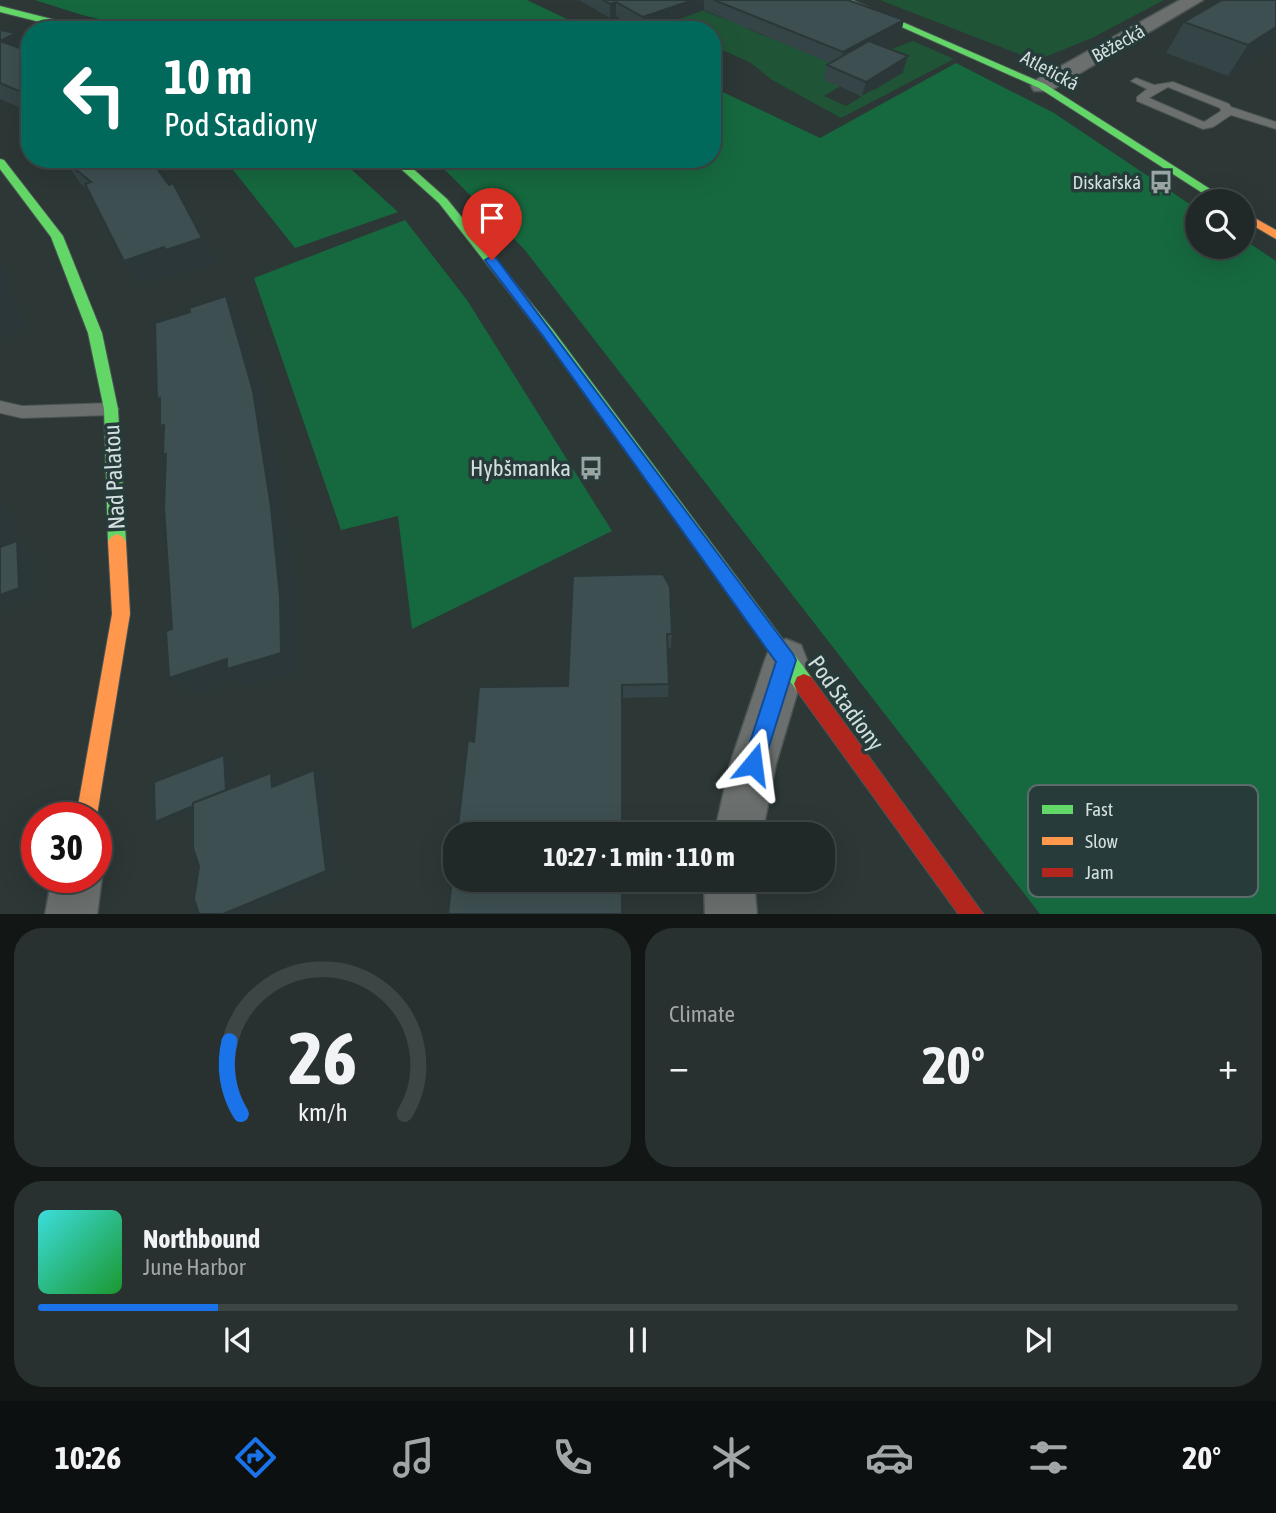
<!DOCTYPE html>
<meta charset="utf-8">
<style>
:root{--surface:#212928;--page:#293130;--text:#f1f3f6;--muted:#a2a6a8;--line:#3e4545;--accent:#1a73e8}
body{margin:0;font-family:"Asap Condensed",sans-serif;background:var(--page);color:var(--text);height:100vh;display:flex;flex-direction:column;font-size:26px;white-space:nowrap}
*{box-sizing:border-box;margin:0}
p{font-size:23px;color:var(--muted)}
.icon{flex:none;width:38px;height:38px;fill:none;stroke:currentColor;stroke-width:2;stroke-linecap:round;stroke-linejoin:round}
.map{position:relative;height:914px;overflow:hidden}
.sheet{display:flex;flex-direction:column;gap:14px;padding:14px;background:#121716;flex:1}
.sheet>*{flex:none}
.banner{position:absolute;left:21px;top:21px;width:700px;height:147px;border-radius:28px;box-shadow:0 7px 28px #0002,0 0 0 2px var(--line);background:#00695c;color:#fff;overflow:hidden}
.buttons{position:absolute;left:1185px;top:189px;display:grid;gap:14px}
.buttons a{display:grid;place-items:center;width:70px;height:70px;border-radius:50%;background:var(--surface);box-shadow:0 7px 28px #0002,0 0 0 2px var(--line);font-size:35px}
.speed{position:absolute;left:21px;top:802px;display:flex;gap:14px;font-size:35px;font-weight:700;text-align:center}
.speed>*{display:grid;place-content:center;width:91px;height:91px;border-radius:50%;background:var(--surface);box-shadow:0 7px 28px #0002,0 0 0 2px var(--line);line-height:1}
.speed .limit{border:10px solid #d22;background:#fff;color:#111}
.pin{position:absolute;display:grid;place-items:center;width:60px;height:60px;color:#fff;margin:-72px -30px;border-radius:50% 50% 50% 0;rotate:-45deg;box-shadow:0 0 7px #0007}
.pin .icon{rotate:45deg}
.me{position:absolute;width:77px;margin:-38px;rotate:16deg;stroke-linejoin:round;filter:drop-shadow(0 0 5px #0008)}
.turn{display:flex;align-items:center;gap:24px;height:147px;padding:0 28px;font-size:32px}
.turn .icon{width:91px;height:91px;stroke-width:2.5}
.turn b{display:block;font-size:49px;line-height:60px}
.big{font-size:52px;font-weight:700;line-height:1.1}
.sheet .card{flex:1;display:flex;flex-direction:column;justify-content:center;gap:10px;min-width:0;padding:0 24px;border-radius:28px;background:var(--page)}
.sheet .dial{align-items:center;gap:0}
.dial svg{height:182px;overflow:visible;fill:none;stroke:var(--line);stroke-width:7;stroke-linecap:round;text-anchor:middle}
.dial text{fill:var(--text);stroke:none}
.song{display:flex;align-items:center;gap:21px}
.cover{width:84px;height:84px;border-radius:10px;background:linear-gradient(135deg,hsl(180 70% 55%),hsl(130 70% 35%))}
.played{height:7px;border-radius:4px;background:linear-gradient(90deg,var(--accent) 15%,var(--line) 15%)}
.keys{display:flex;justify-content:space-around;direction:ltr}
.heat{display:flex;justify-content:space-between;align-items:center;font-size:38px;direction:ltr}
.sheet .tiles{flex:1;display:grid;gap:14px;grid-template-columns:1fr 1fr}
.card:last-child{grid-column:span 2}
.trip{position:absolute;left:443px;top:822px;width:392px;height:70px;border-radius:28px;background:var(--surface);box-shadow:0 7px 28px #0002,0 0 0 2px var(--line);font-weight:700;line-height:70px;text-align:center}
.tab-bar{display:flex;height:112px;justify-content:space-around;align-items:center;background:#0d1010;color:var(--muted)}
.tab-bar .icon{width:49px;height:49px}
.tab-bar .current{color:var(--accent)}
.tab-bar b{font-size:32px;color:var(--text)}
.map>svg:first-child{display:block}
.green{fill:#1f5536;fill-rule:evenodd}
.forest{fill:#16693f}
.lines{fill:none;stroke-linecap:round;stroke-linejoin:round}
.lane-casing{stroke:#4b5453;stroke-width:2}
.street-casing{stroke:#4b5453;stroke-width:3}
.fast-casing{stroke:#4b5453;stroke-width:2}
.slow-casing{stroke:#4b5453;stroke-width:2}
.jam-casing{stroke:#4b5453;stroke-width:2}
.lane{fill:#6b6f6e;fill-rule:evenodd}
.street{fill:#6b6f6e;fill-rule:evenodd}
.fast{fill:#63d668;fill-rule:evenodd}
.slow{fill:#ff974d;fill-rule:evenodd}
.jam{fill:#b3261e;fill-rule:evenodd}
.wall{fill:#354446}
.shaded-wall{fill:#2b3739}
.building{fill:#3e4f51;stroke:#2b3739;stroke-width:2}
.route{fill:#1a73e8;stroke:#114b97;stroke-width:2}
.labels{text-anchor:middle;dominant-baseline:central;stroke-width:7;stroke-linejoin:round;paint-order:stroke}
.far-street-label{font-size:19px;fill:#d3dfde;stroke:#273b3a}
.far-poi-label{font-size:19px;fill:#d3dfde;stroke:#273b3a;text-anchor:end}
.poi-label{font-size:23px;fill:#d3dfde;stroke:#273b3a;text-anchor:end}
.street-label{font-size:23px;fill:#d3dfde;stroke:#273b3a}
.key{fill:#273b3a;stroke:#5b6c6b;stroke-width:2}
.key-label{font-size:19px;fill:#d3dfde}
</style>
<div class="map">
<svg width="1276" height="915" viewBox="0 0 1276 915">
<rect width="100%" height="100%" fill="#2c3736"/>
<path class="green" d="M880,0h284l-72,38 -52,21 -19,-4z
M710,2l-6,9 18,7 11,-5 15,16 19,8 12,-5 110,18 24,-9 41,18 -113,59 -69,-38 -21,-17 -39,-18v-15h-26l-20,-11zM880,62l24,10 -30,18 -9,-3 -10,6 6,4 -15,9 -22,-10z"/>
<path class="forest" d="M35,0h492l63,30h-444l-64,-15z
M956,63l98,50 143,96v38h45l1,-8 33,22v653h-236l-516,-665 -77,-77 -17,-13h282v-72l108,51z
M217,159h123l58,53 -103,36 -65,-82z
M405,220l62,80 145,231 -200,98 -14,-113 -57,14 -87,-252z"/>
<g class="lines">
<g class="lane-casing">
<path id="lane" d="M1136,78l18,7 19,-3 56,22 2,3 45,15v7l-45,-14 -18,12 -10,2 -66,-28v-4l10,-8 -16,-8zM1168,87l52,21 1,3 -17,11 -55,-24z
M0,401l22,5 89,-3 8,6 -8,6 -89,3 -22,-5z"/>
</g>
<g class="street-casing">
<path id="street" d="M1180,0h23l-153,91h-16l-3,-5 3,-5z
M786,639l15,6 6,15 -31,104 -14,71h-48l16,-71 35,-104 6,-15z
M96,863l6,14 -5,38h-52l7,-38h44z
M704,880h50l3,35h-52z"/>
</g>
<g class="fast-casing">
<path id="fast" d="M841,0h11l193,84 184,117h-14l-176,-113z
M0,6l87,22 1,2h-16l-72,-18z
M0,159l4,1 59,76 39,97 16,76 8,133 -3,5 -6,3 -6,-3 -3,-5 -4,-133 -16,-76 -37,-96 -51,-68z
M390,159h12l45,40 106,131 258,347 3,7 -3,7 -7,3 -7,-3 -254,-355 -104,-133z"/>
</g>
<g class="slow-casing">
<path id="slow" d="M1242,211l34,19v9l-34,-20z
M117,534l6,3 3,5 4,72 -34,207v-4h-20l36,-203 -4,-72 3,-5z"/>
</g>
<g class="jam-casing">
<path id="jam" d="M804,674l7,3 173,238h-25l-162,-224 -3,-7 3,-7z"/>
</g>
<use href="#lane" class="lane"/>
<use href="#street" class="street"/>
<use href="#fast" class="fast"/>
<use href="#slow" class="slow"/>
<use href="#jam" class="jam"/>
</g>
<path class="wall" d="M579,0h269l56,20 -4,15 -20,11 28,10 -5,15 -41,25 -38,-16 3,-15 3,-2 -126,-53 -55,20h-10l-23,-14 -6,2z
M1184,22l92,22 -48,32 -62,-23z
M0,30l30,22v60l-30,-13z
M62,159h88l37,48 29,55 -34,12 -2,-3 -39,14 -54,-96 -6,-5 -15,-21z
M663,574l9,60 -1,14h-3l1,36 -1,13 -46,1v137h-165l17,-93 94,-56z"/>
<path class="shaded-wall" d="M693,0h11v10l-55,20h-6v-13z
M616,2v14l-6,2v-14z
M904,20l-4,15 -60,32 3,-15z
M1276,27v17l-48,32 20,-31z
M16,33l14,22 -30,-14z
M908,56l-5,15 -41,25 4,-14z
M173,183l14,24 29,55 -34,12 -2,-3 -39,14 -17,-24z
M0,261l9,18 15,51 -24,9z
M226,296l16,26 28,94 18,114 11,87 2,53 -51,16 -9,-7 -46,15 -26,-16z
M0,505l14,10 1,43 -15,-10z
M17,541l15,10 3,46 -35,14v-16z
M224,755l7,4 2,38 -69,27 -9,-2z
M314,770l12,7 12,98 -94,39h-21z
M271,773l13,7 1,14 -13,-7z"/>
<path class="building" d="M603,0h90l-50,17 -27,-15 -6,2z
M714,0h134l56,20 -61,32z
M1222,0h54v27l-28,18 -64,-23z
M0,30l16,3 -16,8z
M0,41l30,11v44l-30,-13z
M869,41l39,15 -42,26 -39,-17z
M66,159h84l19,26 4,-2 29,55 -36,12 -2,-3 -40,14 -39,-77 6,-2 -27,-22z
M226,296l27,95 18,116 9,90 1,56 -54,16v-10l-58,19 -3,-47 6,-2 -8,-122 2,-53 -3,1 1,-30 -4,1v-28l-3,1 -2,-76 35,-11 -1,-4z
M17,541l2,47 -19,7v-48z
M663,574l7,13 2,47h-5l2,50 -47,1v150h-165l11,-95 6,2 5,-55 89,-1 5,-110z
M224,755l2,35 -33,13v3l-38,16 -1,-40z
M314,770l12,101 -103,43h-24l-5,-15 5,-33 -6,-18v-45l78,-30 1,14z
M455,855v25h167v34h-174z"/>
<path class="route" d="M492,256l4,2 297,396 3,6 -35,112 -8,3 -7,-3 -3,-8 33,-102 -233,-326 -56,-73 -2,-3z"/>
<defs>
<g id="bus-bare" transform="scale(1.89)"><path d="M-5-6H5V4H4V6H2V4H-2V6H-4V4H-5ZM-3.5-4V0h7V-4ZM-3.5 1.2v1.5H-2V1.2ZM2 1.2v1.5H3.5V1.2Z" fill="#99a4a3" stroke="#273b3a" stroke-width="2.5" paint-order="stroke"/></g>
</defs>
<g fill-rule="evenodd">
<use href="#bus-bare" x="1161" y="182"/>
<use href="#bus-bare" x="591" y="468"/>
</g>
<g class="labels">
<g class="far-street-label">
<text transform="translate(1118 43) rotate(-29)">Běžecká</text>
<text transform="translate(1050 70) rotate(28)">Atletická</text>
</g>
<g class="far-poi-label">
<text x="1141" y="182">Diskařská</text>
</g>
<g class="poi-label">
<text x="571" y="468">Hybšmanka</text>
</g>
<g class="street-label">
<text transform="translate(114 477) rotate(-93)">Nad Palatou</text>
<text transform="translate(846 703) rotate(54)">Pod Stadiony</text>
</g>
</g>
<rect x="1028" y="785" width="230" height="112" rx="10" class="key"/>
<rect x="1042" y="805" width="31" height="9" fill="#63d668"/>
<rect x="1042" y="837" width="31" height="8" fill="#ff974d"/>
<rect x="1042" y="868" width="31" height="9" fill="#b3261e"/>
<g class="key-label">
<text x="1085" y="816">Fast</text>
<text x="1085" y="848">Slow</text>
<text x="1085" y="879">Jam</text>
</g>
</svg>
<div class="buttons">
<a><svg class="icon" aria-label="search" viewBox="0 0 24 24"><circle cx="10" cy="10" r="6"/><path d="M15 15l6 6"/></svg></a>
</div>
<div class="speed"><div class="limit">30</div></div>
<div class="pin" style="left:492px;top:260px;background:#d93025"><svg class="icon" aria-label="arrive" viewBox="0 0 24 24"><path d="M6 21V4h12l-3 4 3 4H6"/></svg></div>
<svg class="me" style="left:753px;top:764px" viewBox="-20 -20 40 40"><path d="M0-17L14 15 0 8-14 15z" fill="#1a73e8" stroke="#fff" stroke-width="4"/></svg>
<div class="trip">10:27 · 1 min · 110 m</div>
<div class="banner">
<div class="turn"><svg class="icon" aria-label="left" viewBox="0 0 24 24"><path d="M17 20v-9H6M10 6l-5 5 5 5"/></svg><div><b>10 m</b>Pod Stadiony</div></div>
</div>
</div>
<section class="sheet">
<div class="tiles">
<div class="card dial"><svg viewBox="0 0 100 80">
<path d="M14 69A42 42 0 1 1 86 69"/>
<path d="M14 69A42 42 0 0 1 9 37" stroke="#1a73e8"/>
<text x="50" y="56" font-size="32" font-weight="700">26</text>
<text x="50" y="72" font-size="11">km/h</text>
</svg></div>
<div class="card"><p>Climate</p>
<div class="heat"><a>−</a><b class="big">20°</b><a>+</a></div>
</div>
<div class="card">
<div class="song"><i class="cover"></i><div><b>Northbound</b><p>June Harbor</p></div></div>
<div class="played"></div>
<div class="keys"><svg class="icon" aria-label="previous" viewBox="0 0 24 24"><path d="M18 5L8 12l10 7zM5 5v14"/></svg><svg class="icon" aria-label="pause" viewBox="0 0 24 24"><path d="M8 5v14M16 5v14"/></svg><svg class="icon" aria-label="next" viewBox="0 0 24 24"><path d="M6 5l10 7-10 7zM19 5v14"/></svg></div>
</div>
</div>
</section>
<nav class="tab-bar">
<b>10:26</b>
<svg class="icon current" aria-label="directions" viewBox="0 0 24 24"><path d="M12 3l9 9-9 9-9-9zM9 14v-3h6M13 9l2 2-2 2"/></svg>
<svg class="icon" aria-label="music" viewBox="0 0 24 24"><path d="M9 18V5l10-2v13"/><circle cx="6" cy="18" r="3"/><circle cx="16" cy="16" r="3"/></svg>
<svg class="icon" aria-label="phone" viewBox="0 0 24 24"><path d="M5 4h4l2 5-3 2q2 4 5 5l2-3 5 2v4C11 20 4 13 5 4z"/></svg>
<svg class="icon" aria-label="climate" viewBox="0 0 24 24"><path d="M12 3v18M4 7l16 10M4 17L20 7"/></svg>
<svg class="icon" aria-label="car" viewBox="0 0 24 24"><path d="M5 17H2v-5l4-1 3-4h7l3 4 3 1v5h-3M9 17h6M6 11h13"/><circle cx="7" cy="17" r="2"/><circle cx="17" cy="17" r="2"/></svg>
<svg class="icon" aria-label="filters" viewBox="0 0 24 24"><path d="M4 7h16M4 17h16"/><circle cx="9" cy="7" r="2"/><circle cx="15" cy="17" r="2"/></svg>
<b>20°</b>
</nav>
